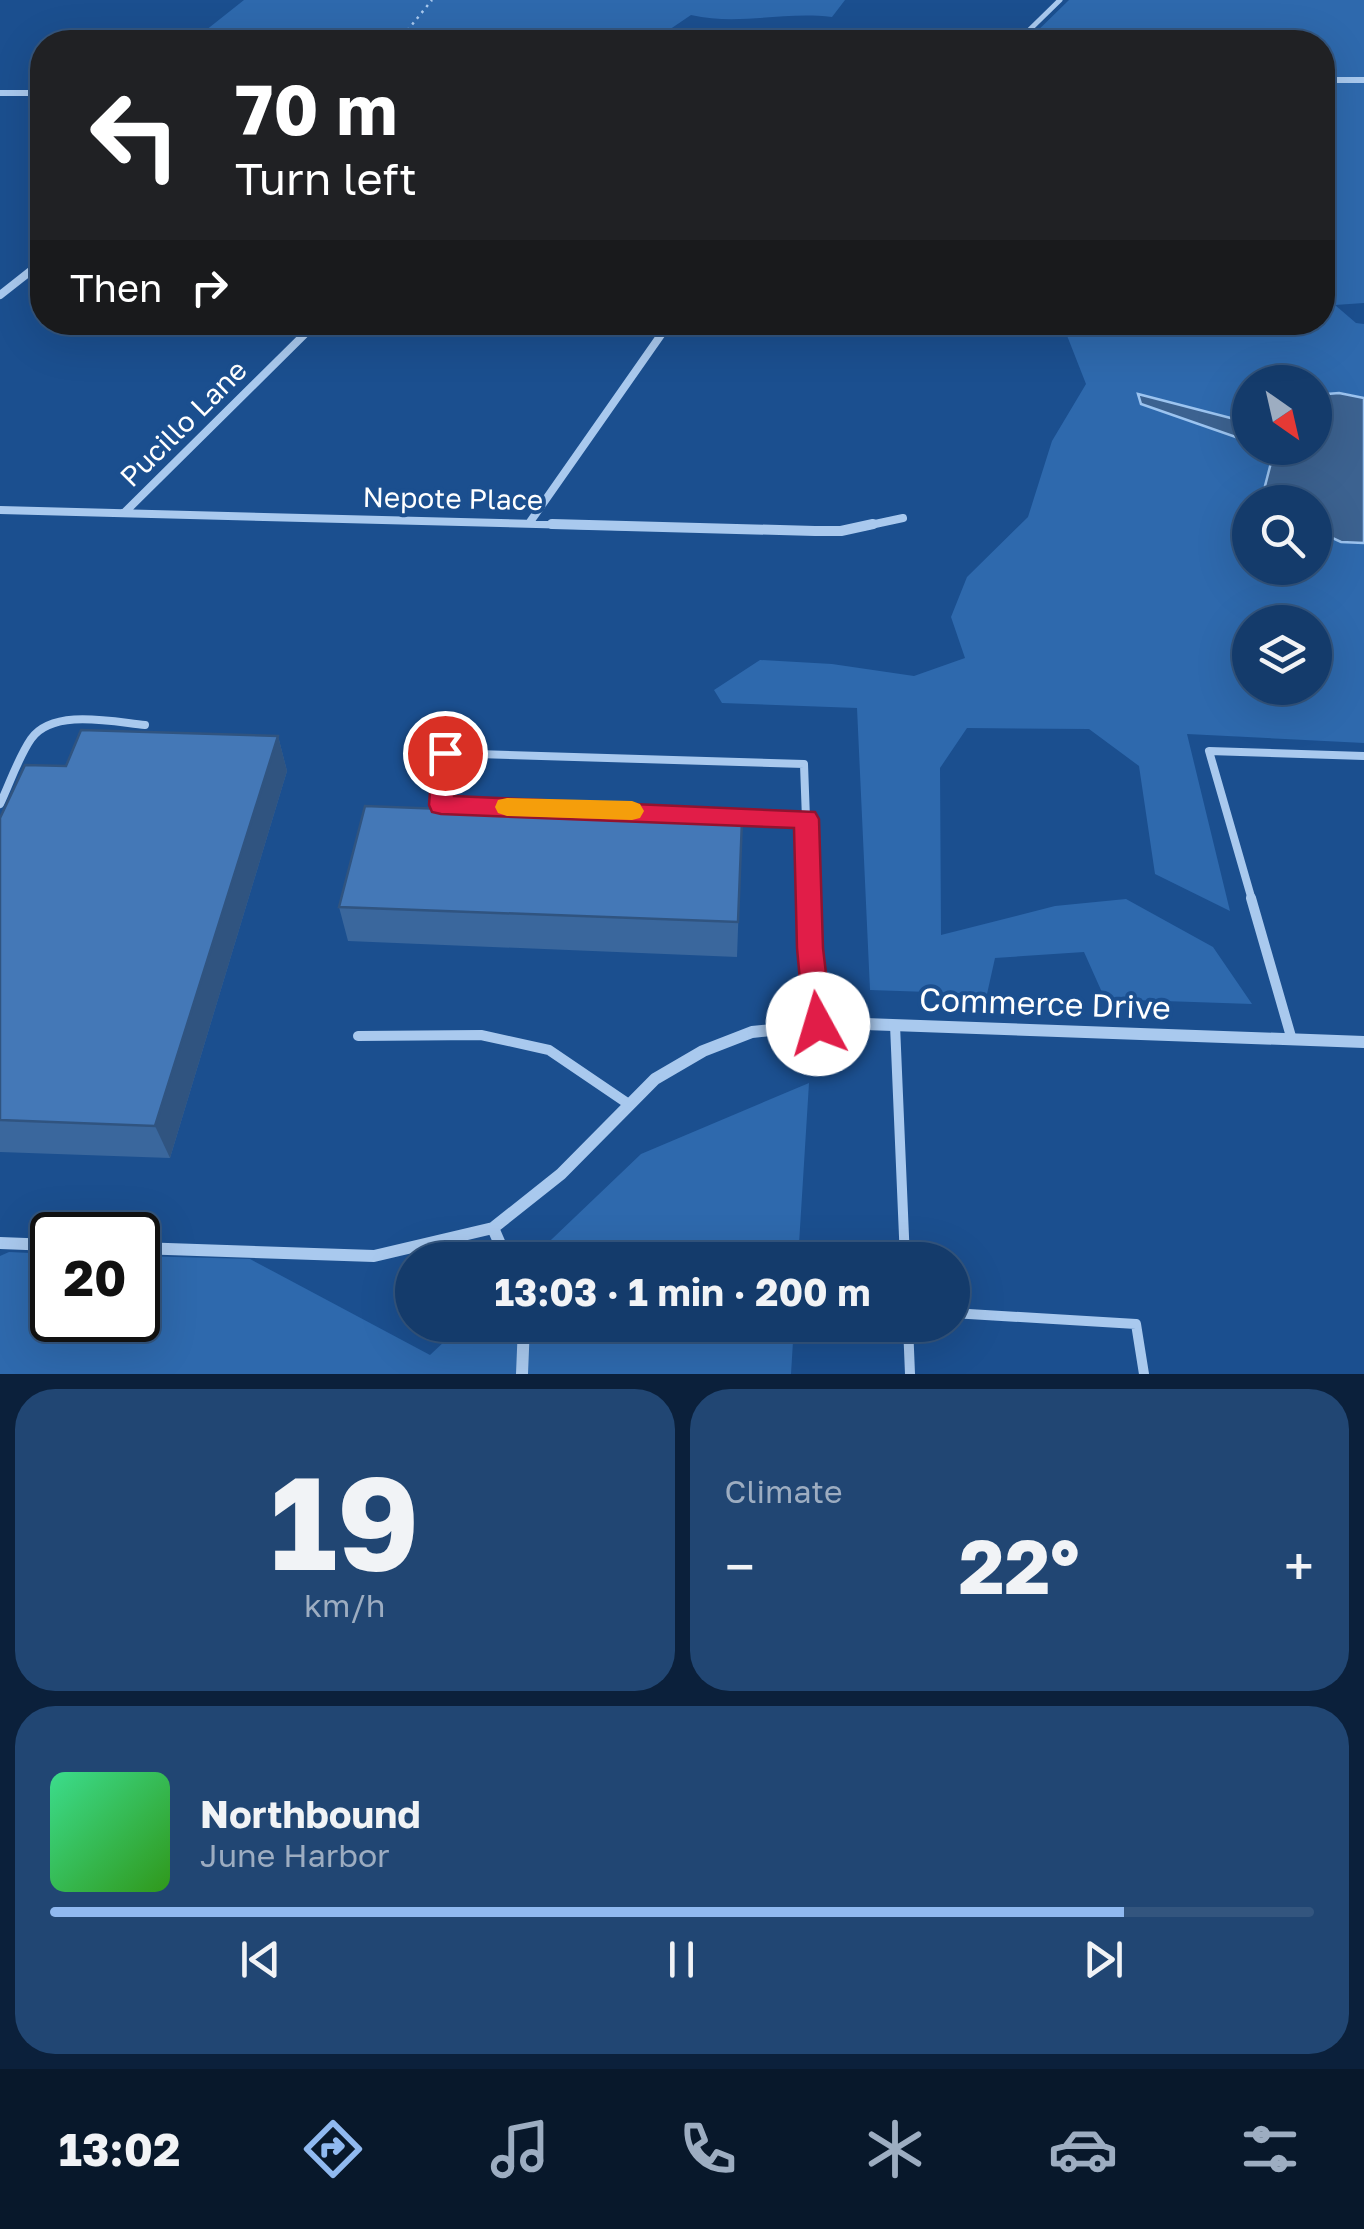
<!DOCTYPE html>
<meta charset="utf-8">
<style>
:root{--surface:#143b6b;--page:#214673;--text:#f1f3f6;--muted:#9dadc1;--line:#33557e;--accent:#90b9f0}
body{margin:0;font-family:"Golos Text",sans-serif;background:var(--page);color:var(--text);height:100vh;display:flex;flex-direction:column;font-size:38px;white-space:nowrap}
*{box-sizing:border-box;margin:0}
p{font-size:32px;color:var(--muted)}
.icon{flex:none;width:55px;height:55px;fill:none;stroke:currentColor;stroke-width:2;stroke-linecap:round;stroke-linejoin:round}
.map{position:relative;height:1374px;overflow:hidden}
.panel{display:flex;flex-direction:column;gap:15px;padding:15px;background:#0b203b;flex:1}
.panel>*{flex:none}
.hud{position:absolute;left:30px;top:30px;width:1305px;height:305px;border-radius:40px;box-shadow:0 10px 40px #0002,0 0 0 2px var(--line);background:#202124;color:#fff;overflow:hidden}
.needle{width:65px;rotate:146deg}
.controls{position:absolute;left:1232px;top:365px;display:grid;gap:20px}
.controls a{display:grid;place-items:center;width:100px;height:100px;border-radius:50%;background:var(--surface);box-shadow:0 10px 40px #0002,0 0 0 2px var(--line);font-size:50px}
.speed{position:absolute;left:30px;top:1212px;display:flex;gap:20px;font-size:50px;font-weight:700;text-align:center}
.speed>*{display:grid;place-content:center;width:130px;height:130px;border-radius:50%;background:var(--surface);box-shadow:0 10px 40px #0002,0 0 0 2px var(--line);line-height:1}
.speed .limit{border:5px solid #111;border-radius:15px;background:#fff;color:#111}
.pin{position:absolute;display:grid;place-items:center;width:85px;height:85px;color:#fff;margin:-42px;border:5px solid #fff;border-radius:50%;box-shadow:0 2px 10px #0007}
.me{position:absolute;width:110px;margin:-55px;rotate:354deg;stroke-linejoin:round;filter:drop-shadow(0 0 8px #0008)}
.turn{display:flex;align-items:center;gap:35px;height:210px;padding:0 40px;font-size:45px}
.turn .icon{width:130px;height:130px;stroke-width:2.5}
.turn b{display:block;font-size:70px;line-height:85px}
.then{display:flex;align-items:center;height:95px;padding:0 40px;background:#0003;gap:20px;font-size:38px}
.big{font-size:75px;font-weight:700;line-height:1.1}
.panel .tile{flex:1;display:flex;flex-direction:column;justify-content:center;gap:15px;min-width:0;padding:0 35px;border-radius:40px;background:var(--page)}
.panel .dial{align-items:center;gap:0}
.dial b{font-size:130px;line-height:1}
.song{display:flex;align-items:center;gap:30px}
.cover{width:120px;height:120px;border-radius:15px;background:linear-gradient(135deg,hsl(150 70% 55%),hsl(110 70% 35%))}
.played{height:10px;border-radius:5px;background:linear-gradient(90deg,var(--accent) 85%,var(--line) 85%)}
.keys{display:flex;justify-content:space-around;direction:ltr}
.heat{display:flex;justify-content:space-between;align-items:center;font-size:55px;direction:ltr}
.panel .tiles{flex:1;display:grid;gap:15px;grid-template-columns:1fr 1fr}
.tile:last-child{grid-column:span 2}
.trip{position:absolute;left:395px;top:1242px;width:575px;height:100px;border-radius:50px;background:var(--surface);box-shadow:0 10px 40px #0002,0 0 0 2px var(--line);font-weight:700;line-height:100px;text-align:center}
.menu{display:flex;height:160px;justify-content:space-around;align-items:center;background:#08182b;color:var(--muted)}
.menu .icon{width:70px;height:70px}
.menu .on{color:var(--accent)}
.menu b{font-size:45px;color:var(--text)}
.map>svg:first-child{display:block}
.green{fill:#2e69ad;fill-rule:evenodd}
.water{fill:#3c6290;stroke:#9cc4f0;stroke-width:2.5}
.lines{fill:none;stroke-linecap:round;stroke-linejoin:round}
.path{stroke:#a9c9ee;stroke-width:2.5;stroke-dasharray:2.5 5;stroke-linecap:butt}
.lane-far2{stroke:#a9c9ee;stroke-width:5}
.lane-far1{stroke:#a9c9ee;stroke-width:8}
.lane{stroke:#a9c9ee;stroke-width:10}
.street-far3{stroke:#a9c9ee;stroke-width:6}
.street-far2{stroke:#a9c9ee;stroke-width:8}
.street-far1{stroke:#a9c9ee;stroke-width:10}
.street{stroke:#a9c9ee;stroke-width:12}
.wall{fill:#3a679d}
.shaded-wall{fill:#305480}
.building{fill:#4478b7;stroke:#305480;stroke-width:2.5}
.route{fill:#e11d48;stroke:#92132f;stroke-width:2.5}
.slow{fill:#f59e0b}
.labels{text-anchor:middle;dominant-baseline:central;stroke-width:8;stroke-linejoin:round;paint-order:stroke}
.street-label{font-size:28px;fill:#fff;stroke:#1b4f8f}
.near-street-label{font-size:32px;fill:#fff;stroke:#1b4f8f}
</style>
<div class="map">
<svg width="1364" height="1374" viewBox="0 0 1364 1374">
<rect width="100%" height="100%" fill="#1b4f8f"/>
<path class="green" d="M244,0h601l-13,17c-50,-6 -92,9 -141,-2l-31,21 -1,6h-468z
M1069,0h295v303l-29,2 21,18 8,1v74l-25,-5 -24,2v-13h-65v41l-111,-29 2,10 109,38v6l25,2 -9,36 12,16h-28v66h65v-38l26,12 23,1v200l-177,-9 43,177 -75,-37 -16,-108 -50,-37 -122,-1 -27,40 1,167 114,-29 71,-7 87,48 39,57 -147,-5 -21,-47 -89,6 -8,36 -117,-4 -13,-282 -135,-5 -8,-13 46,-30 72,4 82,12 51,-18 -14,-41 16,-40 61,-60 24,-76 34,-57 -20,-51 -19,-10 275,-1v-280h-296zM1250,622h65v66h-65z
M809,1083l-11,177h-268l111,-106z
M9,1252l43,2v66h86v-64l112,3 180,96 32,-30h332l-3,49h-791v-118z"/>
<path class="water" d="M1339,393l25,5v145l-23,-1 -26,-12v-28h-37l-13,-16 9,-35 -7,-3h48v-53z
M1138,394l112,29v19l-109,-38z"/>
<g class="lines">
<path class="path" d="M398,42l34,-42"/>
<path class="lane-far2" d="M1017,42l43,-42"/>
<path class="lane-far1" d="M445,753l359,11 2,55 -365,-14z
M0,804c10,-21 18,-46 31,-65 22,-31 82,-17 114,-14
M806,819l3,81
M1252,900l-43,-149 155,5"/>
<path class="lane" d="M809,898l9,126
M1251,898l41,142
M895,1025l10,235
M358,1036l123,-1 68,15 81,55
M952,1313l184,11 8,50
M908,1325l2,49"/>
<path class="street-far3" d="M1322,80h42
M0,93h42"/>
<path class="street-far2" d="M0,295l42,-33
M0,510l649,17
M124,513l193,-191
M530,522l140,-200
M861,527l42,-9"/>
<path class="street-far1" d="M552,524l263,7h26l32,-7"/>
<path class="street" d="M493,1228l14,32
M0,1243l52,2
M138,1248l236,8 119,-28 68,-54 94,-95 48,-28 49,-19 85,-9 527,19
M522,1374l2,-49"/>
</g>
<path class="wall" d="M278,736l9,35 -117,387 -170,-6v-334l66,-52z
M742,820l-5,137 -389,-16 -9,-34z"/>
<path class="shaded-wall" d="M278,736l9,35 -117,387 -15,-32z"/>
<path class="building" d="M81,730l197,6 -123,390 -155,-6v-302l25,-53 41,1z
M365,806l377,14 -4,102 -399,-15z"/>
<path class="route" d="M445,744l12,9 -3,43 361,16 4,7 4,129 9,76 -4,9 -10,3 -10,-3 -4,-9 -7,-76 -3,-120 -353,-14 -9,-2 -3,-7 4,-52z"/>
<path class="slow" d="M507,798l125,3 8,3 4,7 -4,7 -8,2 -125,-4 -9,-3 -3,-6 3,-7z"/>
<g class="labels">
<g class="street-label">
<text transform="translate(183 423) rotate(-45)">Pucillo Lane</text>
<text transform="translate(453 498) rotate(1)">Nepote Place</text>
</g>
<g class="near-street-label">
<text transform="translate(1045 1003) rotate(2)">Commerce Drive</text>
</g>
</g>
</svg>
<div class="controls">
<a><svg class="needle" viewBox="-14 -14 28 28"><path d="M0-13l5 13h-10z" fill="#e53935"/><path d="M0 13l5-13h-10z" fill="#9dadc1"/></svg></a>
<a><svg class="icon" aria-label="search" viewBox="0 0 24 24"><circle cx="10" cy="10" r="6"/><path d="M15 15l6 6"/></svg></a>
<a><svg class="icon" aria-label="layers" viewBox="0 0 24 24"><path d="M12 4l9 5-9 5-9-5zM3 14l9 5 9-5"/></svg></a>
</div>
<div class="speed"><div class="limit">20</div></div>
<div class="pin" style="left:445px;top:753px;background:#d93025"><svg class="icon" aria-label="arrive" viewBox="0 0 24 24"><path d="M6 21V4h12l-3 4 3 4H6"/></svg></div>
<svg class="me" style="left:818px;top:1024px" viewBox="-20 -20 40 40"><circle r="19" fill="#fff"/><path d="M0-13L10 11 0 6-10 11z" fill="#e11d48"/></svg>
<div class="trip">13:03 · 1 min · 200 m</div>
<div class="hud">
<div class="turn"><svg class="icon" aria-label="left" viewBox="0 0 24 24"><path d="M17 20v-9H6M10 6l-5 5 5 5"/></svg><div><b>70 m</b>Turn left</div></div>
<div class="then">Then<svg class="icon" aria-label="right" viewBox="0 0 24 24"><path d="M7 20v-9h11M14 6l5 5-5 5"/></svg></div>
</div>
</div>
<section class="panel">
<div class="tiles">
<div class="tile dial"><b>19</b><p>km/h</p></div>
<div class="tile"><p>Climate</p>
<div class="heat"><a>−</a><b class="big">22°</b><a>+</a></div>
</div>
<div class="tile">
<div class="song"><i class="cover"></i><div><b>Northbound</b><p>June Harbor</p></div></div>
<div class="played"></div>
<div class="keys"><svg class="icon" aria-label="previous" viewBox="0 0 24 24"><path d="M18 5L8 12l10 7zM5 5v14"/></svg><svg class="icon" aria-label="pause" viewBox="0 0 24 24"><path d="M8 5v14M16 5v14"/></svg><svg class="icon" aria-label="next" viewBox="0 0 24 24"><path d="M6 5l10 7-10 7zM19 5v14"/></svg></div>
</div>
</div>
</section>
<nav class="menu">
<b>13:02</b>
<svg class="icon on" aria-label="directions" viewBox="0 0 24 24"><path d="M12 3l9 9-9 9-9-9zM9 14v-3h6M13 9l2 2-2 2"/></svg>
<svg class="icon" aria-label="music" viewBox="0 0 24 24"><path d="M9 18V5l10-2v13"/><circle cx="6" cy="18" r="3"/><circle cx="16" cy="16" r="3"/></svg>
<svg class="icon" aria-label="phone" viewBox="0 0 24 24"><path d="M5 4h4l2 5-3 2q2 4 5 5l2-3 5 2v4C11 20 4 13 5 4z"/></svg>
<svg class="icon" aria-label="climate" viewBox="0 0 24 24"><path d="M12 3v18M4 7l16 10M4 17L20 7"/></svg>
<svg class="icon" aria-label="car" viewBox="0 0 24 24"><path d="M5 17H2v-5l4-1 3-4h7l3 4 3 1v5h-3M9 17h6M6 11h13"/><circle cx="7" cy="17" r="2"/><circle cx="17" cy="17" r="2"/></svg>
<svg class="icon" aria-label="filters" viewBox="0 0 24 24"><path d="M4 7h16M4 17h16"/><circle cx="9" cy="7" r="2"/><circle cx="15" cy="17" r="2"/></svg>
</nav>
